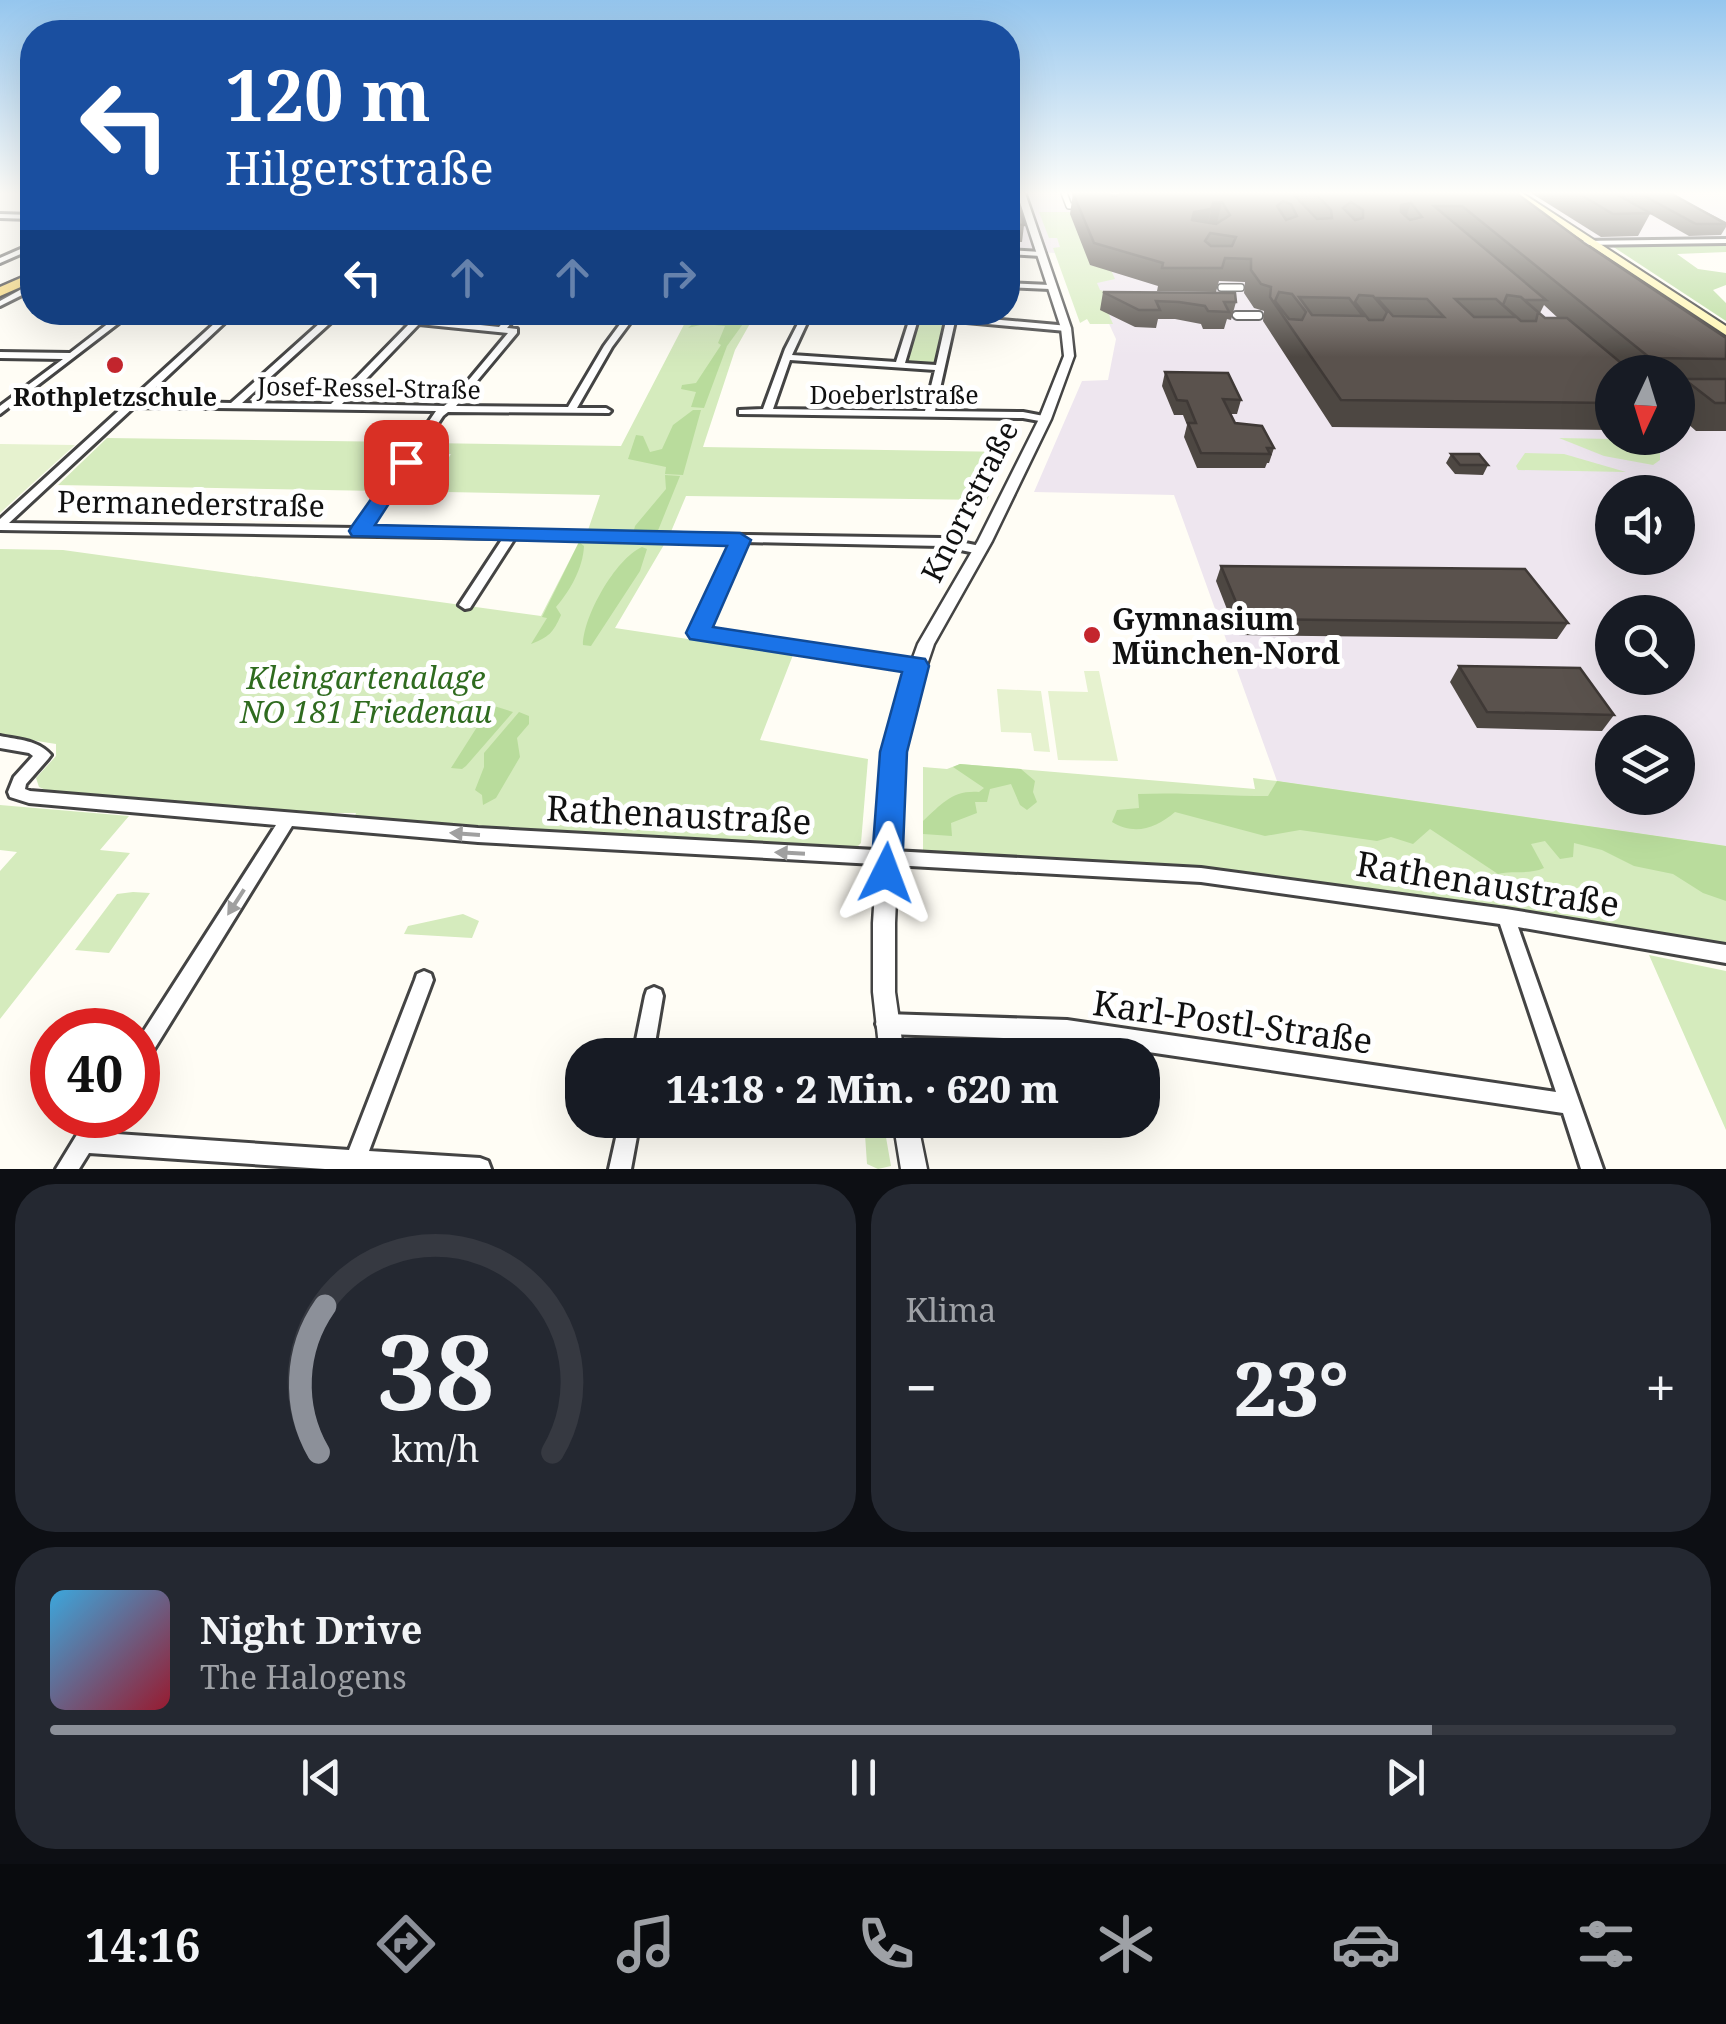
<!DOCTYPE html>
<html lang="de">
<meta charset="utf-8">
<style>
:root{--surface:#171b24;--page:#242831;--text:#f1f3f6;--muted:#9ea1a6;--line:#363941;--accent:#8c9099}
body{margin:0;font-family:"Noto Serif",serif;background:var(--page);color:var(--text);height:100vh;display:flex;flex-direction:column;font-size:38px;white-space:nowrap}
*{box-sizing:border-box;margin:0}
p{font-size:32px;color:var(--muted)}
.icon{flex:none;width:55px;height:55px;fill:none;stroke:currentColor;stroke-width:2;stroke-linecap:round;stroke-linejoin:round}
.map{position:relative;height:1169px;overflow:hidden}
.sheet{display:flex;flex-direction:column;gap:15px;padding:15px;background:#0d0f14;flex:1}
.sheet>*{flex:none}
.banner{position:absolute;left:20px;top:20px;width:1000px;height:305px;border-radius:40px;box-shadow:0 10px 40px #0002;background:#1a4fa0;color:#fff;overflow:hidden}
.needle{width:65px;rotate:184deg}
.buttons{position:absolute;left:1595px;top:355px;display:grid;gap:20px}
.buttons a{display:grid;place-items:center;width:100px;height:100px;border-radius:50%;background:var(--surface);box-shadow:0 10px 40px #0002;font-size:50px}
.speed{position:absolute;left:30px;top:1008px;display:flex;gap:20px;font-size:50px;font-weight:700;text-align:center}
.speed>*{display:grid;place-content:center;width:130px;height:130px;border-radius:50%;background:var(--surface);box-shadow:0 10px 40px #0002;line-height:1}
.speed .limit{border:15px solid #d22;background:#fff;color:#111}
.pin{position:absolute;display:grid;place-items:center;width:85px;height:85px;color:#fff;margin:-42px;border-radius:20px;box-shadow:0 5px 15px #0006}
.me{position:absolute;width:110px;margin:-55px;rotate:3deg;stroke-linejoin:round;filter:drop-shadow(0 0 8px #0008)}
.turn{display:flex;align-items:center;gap:35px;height:210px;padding:0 40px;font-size:45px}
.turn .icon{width:130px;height:130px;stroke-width:2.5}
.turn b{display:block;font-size:70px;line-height:85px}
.lanes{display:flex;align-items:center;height:95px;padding:0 40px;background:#0003;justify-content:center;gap:50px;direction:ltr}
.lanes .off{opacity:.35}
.big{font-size:75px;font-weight:800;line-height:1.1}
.sheet .widget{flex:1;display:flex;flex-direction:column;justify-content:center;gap:15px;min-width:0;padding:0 35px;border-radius:40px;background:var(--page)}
.sheet .dial{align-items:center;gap:0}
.dial svg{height:260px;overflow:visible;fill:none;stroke:var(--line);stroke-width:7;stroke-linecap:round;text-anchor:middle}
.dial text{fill:var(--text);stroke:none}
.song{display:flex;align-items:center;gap:30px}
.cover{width:120px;height:120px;border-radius:15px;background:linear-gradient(135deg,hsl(200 70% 55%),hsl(350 70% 35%))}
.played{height:10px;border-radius:5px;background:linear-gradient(90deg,var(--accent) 85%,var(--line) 85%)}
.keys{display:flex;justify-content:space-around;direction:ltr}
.heat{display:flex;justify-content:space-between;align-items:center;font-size:55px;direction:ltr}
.sheet .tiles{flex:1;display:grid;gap:15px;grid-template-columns:1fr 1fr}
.widget:last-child{grid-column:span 2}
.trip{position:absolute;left:565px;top:1038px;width:595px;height:100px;border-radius:40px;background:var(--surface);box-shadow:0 10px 40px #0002;font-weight:800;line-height:100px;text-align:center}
.tabs{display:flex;height:160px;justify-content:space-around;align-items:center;background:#090b0e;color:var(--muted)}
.tabs .icon{width:70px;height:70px}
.tabs .current{color:var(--accent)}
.tabs b{font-size:45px;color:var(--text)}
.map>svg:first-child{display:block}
.industrial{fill:#eee6ef;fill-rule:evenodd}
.green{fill:#d5ebbd}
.forest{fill:#b9dc9c}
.pitch{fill:#e6f2cf}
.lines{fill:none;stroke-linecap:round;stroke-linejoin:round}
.pedestrian-far1-casing{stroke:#444;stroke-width:8}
.pedestrian-casing{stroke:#444;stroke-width:10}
.minor-casing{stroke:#444;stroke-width:6}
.tertiary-casing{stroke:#444;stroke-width:5}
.secondary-casing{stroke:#333;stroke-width:4}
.primary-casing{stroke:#222;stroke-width:5}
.pedestrian-far1{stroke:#fff;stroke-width:5}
.pedestrian{stroke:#fff;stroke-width:6}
.minor{fill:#fff;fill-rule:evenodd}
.tertiary{fill:#fff;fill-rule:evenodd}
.secondary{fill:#fff6b0;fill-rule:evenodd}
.primary{fill:#f9d66b;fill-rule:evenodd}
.wall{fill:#4d4742;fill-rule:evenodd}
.shaded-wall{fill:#3f3936}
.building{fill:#5a524d;stroke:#3f3936;stroke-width:2.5;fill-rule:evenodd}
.oneway{fill:#a0a0a0}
.route{fill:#1a73e8;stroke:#114b97;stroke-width:2.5}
.poi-dot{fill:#c4262e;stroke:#fff;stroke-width:4}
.labels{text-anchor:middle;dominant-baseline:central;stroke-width:10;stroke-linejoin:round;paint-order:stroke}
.far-street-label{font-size:25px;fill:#111;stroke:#fff}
.far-poi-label{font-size:25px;font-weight:bold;fill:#111;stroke:#fff}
.street-label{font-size:30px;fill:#111;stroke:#fff}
.poi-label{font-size:30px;font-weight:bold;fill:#111;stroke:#fff;text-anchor:start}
.park-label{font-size:30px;font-style:italic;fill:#2f6b1f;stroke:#fff}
.near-street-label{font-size:35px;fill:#111;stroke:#fff}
</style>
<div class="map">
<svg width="1726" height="1169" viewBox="0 0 1726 1169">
<rect width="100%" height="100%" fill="#fffdf5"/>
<path class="industrial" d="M1008,193h482l236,156v497l-449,-65 -103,-286 -140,-3 48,-111 26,-1 8,-41 -39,-85 -69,-3zM1612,372h66v66h-66zM1612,492h66v66h-66zM1612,612h66v66h-66zM1612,732h66v66h-66z
M1524,193h202v54h-118z"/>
<path class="green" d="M1039,212h38l13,53 21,5 4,9 -18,4 3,7 22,6 -15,14 6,14h-23l-3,-5 -7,4 -27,-75 7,-1 -3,-9h-8z
M690,313h66l-21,37 -32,97 307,5 -23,48 -301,-4 -16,38 -83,-1 13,-38 -205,-4 14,-21h32l10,-16h-31l7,-11 194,3z
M923,320l23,5 -12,40 -28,-4 11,-39z
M107,438l296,4h9l-33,49 -321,-6z
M1559,438l109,2 -8,8v12l-7,5 -49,-9z
M1525,453l39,1 62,18 -108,-2 -2,-4z
M579,542l86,1 -50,85 178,27 -33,85 108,19 -7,84 -6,6 -171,-6 -330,-24 2,-6h-69l-239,-22 -9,-4 -3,-9 20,-22v-12l-56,-9v-186l63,1 478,66z
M960,764l295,25 -2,-11 24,3 449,65v99l-408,-62 -178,-20 -217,-12v-84l24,2z
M0,805l129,11 -29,34 30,3 -130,166v-148l17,-19 -17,-2z
M133,892l17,1 -41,60 -34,-3 42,-56z
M463,914l16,7 -7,17 -68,-4 4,-8z
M1649,955l77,16v159z
M864,1120h19l8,46 -13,3 -11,-5z"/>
<path class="forest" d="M1612,246h114v6l-49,2 21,15 28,4v12l-13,5 13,13v18z
M732,313h19l-24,33 -23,62 -13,-1 5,-15 -15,-3 1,-4 14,-2 25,-38 -3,-2 7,-17 -21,-2 -16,4 7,-6z
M693,410h8l-18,65 -18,-1 1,-7 -38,-8 8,-24 7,1 7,16 12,-3 11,-24z
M665,475l15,1 -23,57 -24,1 2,-8 31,-37z
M579,542l5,4c-1,22 -14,45 -28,61l5,8c-8,18 -12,22 -30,29l16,-26 -5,-1z
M642,547l5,2 -7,22 -49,75 -8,-1c0,-28 32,-86 59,-98z
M491,705l22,7 -47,54 -4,3 -11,-1z
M519,712l10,4v8l-12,14 3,19 -24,41 -13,7 -1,-10 -7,-5 9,-23v-14z
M960,764l61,5 14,12 -2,11 4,10 -10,8 -7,-5 -9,-21 -21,5 -3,13h-12l2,11 -26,10 1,13 -29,-2v-13c19,-17 29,-31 56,-29l5,-4 -31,-21z
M1277,781l449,65v55l-23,-8 -30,-19 -39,-8 -32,-16 -28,-7 -1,14 -13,2 -15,-18 -14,3 13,24c-16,7 -30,2 -46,6l-68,-45 -17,15 -22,-7 -14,4 -77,-11 -35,6 -90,-24c-19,16 -40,24 -63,10l5,-12 22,-2 -1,-14c44,-2 85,2 130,2z"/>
<path class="pitch" d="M0,444l75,1 -75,68z
M1084,671h15l19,90 -60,-1 -10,-69 40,1z
M997,689l44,2 9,61 -16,-1 -3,-18 -30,-1z"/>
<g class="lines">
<g class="pedestrian-far1-casing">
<path id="pedestrian-far1" d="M1064,193l5,13h12
M1221,287h20v1h-20z"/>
</g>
<g class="pedestrian-casing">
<path id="pedestrian" d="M1236,315h23v1h-22z"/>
</g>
<g class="minor-casing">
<path id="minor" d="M0,214l32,1v4l-32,-1z
M1726,239v4l-145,2 -4,-2 4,-2z
M32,244v5l-32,14v-5z
M1008,250l33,2 4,2 -4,2 -33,-2z
M1008,283l42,2 4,2 -4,2 -42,-2z
M29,285h3v5l-32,16v-5z
M123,312h10l-133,102v-8l63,-47 -63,-1v-6l70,1z
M227,312h9l-95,89 90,2 99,-89 -3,-2h33l139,15 13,-15h9l-14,16 10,1v4l-61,73 112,1 36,-61 25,-34h9l-26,35 -35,61h29l5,3 -2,2 -161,-1 -5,4 -76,113 574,9 39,8 6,4 -6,4 -39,-8 -196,-4 -39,88 215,33 2,3 -2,3 -5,2 -223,-35 -2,-3 42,-91 -218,-4 -45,70 -5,1 -6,-4 44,-67 -503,-8v-11zM339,315l71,8 -79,81 -89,-1zM419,324l89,9 -56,67 -8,6 -102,-2zM134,407l302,4 -80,117 -347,-5z
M804,312h8l-20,43 104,7 14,-44 -44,-6h41l41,4 4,-4 3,1 1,3 113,10v4l-3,1 -111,-10 -20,90 88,1 26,5 1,2 -5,3 -22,-4 -284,-4v-4l24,-1 22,-60zM918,319l28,2 -10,44 -31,-2zM790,360l145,10 -10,41 -152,-2z
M0,736c19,4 38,4 51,19l-3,4 -22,25 -1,5 5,2 448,37 723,40 305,41 220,36v18l-208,-36 85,242h-22l-18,-56 -496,-73 -181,-6 -7,-3 -3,-7 3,-7 7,-3 181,6 489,72 -56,-168 -299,-42 -723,-40 -186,-16 -147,238 -7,3v-27l138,-215 -247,-22 -19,-6 -2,-5 6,-15 19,-21 -4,-3 -29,-5z
M424,971l7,3 2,6 -64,171 111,7 8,3 3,8h-166l-236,-16 -10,16h-23l33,-54h22l-9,18 247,17 66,-170 2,-6z
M654,987l7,3 2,6 -10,59h-20l12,-59 2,-6z
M620,1120h20l-9,49h-22z"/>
</g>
<g class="tertiary-casing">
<path id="tertiary" d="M1017,193h8l46,135 3,28 -23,63 -59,122 -58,103 -24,71 -8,37 -7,171v69l9,63h-24l-7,-63v-69l11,-171 8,-37 26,-71 60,-103 61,-122 25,-63 -3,-28z
M893,1120h24l10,49h-26z"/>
</g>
<g class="secondary-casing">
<path id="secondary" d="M1511,193h11l204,133v9z"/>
</g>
<g class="primary-casing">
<path id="primary" d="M32,273v9l-32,14v-9z"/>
</g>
<use href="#pedestrian-far1" class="pedestrian-far1"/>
<use href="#pedestrian" class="pedestrian"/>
<use href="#minor" class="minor"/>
<use href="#tertiary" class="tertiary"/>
<use href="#secondary" class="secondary"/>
<use href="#primary" class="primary"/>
</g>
<path class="wall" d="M1008,193l16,32 -2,17h-14z
M1073,193l42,3 7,-3h394l68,50 142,95v93h-30l-18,-16v-25l3,-6h-3v-12h-66v58l-280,-3 -69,-106 1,-10 -10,-3 -10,-15 1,-11 -26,-1 -3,11 -59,-1 1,-5 -68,-21 -20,-51zM1544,305l14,13h-13l-5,-5z
M1531,193h139l56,29v5l-5,8 -32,1 -39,-22 -12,22 -37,1z
M1103,292l133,10 -5,18 -4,-1 -3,10h-21l-2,-5 -26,-5h-17l-2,9 -21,-1 -35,-17z
M642,312h14l-3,4 -11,-1z
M1165,372l76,28 -4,14h-7l5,9 39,25 -5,15h-2l-2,5h-68l-13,-31 3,-12 -4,-10h-9l-12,-29z
M1451,454l37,11 -5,10 -28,-1 -9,-11z
M1221,566l347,57 -11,16 -320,-4 -21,-54z
M1459,666l155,49 -12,16 -125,-3 -27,-46z"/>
<path class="shaded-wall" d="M1222,202l-5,21 -9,1 5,-21z
M1411,203l-8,22 -2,-20z
M1211,209l-5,22 -16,2 4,-21z"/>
<path class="building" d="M1008,193h7l9,32 -16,-1z
M1073,193h32l10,3 9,-3h168l25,26 15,-1 -1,-8 -16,-17h201l68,50 142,95v21l-76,-1 -188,-152h-28l112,94h-22l21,18h22l65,54h-20v31l-271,-3 -71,-103 1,-10 -10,-3 -10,-14v-11l-26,-1 -3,10h-60l1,-5 -69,-20zM1283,201l8,3 6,12 -11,4 -9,-14zM1222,202l8,13 -14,9 -24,-4 2,-8 17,-3 2,-6zM1351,202l12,8v8l-8,2 -12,-12zM1411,203l11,14 -12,3 -9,-8v-7zM1210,233l26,4 -4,9h-21l-6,-5zM1279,292l13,2 14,18 -4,8 -13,-1 -14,-18zM1359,295l14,1 14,16 -4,8h-14l-14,-18zM1507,295l14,2 17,15 -2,9h-15l-18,-16zM1299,297l50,1 14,18 -51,-1zM1377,298l50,1 17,18 -51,-1zM1455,299h41l20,18h-42z
M1578,193h36l36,20 -37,1z
M1639,193h31l56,31h-30z
M1103,292l132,1 1,9h-12l5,10 -21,-1 -3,-5 -26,-4 -23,-1 4,9h-21z
M1165,372l63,1 13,27 -18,-1 12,24 27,3 12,22h-7l3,6 -69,-1 -13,-30h8l-9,-22 -10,-1z
M1684,379h42v24h-11z
M1451,454h28l9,11h-28z
M1221,566l304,3 43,54 -325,-4z
M1459,666l121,2 34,47 -127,-3z"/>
<defs><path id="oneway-solid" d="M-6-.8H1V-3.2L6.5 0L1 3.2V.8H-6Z" transform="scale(2.5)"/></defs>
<g class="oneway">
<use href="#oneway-solid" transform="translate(465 834) rotate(-176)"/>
<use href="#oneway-solid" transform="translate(790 853) rotate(-177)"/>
<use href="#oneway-solid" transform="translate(236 902) rotate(123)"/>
</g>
<linearGradient id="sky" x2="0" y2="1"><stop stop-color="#95c6ee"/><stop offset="0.54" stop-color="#fffefa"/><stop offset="1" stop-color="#fffefa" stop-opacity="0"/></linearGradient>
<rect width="1726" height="357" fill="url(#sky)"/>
<path class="route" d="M406,456l10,6 -41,63 365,8 11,7 -38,87 212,32 4,7 -22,86 -5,121 -5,9 -11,4 -10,-4 -5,-9 9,-121 22,-80 -212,-33 -4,-6 41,-87 -375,-10 -3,-5 3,-5 48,-68z"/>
<g class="poi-dot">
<circle cx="115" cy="365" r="10"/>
<circle cx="1092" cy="635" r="10"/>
</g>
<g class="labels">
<g class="far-street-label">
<text transform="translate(369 387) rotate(1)">Josef-Ressel-Straße</text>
<text x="894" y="394">Doeberlstraße</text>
</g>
<g class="far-poi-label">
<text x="115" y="396">Rothpletzschule</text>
</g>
<g class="street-label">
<text transform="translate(969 501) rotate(-63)">Knorrstraße</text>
<text transform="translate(191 503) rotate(1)">Permanederstraße</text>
</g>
<g class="poi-label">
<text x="1112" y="618">Gymnasium<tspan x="1112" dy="34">München-Nord</tspan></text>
</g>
<g class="park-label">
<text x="366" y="677">Kleingartenalage<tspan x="366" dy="34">NO 181 Friedenau</tspan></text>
</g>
<g class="near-street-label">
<text transform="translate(679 814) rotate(3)">Rathenaustraße</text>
<text transform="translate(1488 883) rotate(9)">Rathenaustraße</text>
<text transform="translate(1233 1021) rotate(8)">Karl-Postl-Straße</text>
</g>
</g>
</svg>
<div class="buttons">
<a><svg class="needle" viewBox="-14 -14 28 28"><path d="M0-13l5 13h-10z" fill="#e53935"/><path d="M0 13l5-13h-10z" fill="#9ea1a6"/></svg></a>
<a><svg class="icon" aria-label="sound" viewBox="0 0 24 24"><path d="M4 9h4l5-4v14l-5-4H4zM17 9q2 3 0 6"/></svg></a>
<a><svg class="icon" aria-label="search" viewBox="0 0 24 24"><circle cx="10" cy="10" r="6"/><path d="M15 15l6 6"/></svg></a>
<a><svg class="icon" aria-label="layers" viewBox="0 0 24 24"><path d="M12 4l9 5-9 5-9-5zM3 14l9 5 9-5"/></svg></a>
</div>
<div class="speed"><div class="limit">40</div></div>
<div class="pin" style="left:406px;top:462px;background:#d93025"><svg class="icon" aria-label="arrive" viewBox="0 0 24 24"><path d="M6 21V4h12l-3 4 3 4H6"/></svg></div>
<svg class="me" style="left:886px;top:873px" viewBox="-20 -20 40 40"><path d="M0-17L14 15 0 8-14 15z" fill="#1a73e8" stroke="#fff" stroke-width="4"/></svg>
<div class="trip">14:18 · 2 Min. · 620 m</div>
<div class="banner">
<div class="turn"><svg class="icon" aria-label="left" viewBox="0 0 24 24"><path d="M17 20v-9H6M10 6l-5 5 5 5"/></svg><div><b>120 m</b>Hilgerstraße</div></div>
<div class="lanes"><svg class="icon" aria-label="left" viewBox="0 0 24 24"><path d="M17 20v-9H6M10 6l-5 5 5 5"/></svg><svg class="icon off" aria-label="ahead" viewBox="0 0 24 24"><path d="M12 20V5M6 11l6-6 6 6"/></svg><svg class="icon off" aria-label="ahead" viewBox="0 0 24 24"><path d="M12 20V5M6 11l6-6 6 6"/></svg><svg class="icon off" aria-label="right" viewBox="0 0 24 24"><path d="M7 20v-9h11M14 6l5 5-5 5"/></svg></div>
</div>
</div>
<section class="sheet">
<div class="tiles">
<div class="widget dial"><svg viewBox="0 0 100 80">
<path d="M14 69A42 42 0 1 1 86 69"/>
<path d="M14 69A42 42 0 0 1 16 24" stroke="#8c9099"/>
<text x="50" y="56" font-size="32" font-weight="700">38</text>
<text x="50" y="72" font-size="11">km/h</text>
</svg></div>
<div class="widget"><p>Klima</p>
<div class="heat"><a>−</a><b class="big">23°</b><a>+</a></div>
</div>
<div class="widget">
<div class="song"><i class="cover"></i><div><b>Night Drive</b><p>The Halogens</p></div></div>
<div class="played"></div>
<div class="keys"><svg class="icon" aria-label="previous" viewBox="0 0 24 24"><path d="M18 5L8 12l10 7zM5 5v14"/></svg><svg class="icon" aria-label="pause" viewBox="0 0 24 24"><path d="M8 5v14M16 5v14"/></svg><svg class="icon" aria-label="next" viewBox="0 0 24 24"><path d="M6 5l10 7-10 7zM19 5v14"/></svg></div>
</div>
</div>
</section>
<nav class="tabs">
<b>14:16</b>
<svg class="icon current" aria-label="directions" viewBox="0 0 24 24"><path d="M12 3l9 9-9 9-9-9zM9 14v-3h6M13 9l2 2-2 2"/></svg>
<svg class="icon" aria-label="music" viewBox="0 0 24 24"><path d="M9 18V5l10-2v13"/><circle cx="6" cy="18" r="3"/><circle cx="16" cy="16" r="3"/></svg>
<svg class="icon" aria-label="phone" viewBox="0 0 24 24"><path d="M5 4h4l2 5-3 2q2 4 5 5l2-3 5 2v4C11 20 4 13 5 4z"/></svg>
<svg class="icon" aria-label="climate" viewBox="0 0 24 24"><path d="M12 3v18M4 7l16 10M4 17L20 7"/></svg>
<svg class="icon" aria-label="car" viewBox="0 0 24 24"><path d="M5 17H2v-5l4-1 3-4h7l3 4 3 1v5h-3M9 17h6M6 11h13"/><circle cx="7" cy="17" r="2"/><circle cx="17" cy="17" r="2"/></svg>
<svg class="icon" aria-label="filters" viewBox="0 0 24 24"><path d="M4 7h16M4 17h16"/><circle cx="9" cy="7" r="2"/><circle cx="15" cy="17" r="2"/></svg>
</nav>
